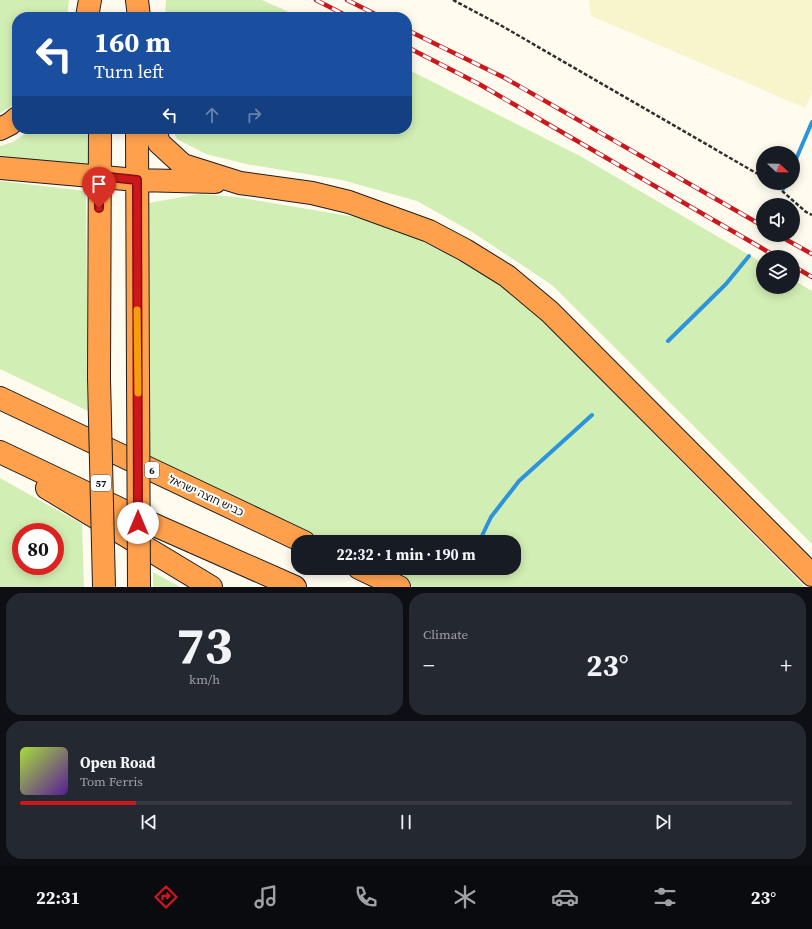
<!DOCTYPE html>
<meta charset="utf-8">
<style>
:root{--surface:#171b24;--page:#242831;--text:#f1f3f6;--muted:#9ea1a6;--line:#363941;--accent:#cd171d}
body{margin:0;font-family:"Source Serif 4","Noto Sans Hebrew",serif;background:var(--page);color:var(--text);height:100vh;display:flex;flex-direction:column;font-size:15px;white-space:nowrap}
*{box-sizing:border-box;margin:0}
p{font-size:13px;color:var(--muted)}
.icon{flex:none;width:22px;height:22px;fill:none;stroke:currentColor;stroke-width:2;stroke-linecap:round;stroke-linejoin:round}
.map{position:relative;height:587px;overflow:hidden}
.panel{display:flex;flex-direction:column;gap:6px;padding:6px;background:#0d0f14;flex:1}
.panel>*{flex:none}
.guide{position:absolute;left:12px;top:12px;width:400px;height:122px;border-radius:16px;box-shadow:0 2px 10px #0003;background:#1a4fa0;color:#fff;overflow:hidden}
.needle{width:26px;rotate:112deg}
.fabs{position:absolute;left:756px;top:146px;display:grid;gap:8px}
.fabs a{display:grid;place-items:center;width:44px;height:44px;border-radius:50%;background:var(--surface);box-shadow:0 2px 10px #0003;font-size:20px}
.speed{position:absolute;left:12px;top:523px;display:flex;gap:8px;font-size:20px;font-weight:700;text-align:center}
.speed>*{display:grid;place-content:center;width:52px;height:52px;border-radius:50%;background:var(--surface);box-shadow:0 2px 10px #0003;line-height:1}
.speed .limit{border:6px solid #d22;background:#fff;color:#111}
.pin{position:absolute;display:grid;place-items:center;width:34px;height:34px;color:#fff;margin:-41px -17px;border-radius:50% 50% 50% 0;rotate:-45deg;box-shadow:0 0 4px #0007}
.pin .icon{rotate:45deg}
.me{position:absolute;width:44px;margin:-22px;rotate:0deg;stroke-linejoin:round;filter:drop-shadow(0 0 3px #0008)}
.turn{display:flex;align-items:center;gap:14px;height:84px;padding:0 16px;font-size:18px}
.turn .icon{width:52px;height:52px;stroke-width:2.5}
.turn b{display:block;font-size:28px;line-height:34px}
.lanes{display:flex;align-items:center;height:38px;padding:0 16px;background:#0003;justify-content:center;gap:20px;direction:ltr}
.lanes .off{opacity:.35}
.big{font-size:30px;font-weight:700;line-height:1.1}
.panel .card{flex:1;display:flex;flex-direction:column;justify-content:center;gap:6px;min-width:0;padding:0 14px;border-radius:16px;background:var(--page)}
.panel .dial{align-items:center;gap:0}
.dial b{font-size:52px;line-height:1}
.song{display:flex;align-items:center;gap:12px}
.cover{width:48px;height:48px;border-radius:6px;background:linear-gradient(135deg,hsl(80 70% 55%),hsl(270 70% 35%))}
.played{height:4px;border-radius:2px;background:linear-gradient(90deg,var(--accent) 15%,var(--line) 15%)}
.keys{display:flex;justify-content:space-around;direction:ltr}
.heat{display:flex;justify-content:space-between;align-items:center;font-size:22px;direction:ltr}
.panel .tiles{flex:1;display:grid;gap:6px;grid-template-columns:1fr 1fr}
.card:last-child{grid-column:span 2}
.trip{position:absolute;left:291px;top:535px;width:230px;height:40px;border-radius:16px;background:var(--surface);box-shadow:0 2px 10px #0003;font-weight:700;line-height:40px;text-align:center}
.tabs{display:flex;height:64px;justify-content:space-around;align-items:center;background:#090b0e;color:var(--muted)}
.tabs .icon{width:28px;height:28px}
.tabs .selected{color:var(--accent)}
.tabs b{font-size:18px;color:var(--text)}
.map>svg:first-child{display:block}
.farmland{fill:#f8f5cc}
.green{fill:#d1eeb4;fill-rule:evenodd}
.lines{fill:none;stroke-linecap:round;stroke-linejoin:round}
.stream{stroke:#2d94db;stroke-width:4}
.highway-casing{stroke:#1f1f1f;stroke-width:24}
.path{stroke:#303030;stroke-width:2.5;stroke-dasharray:4 2;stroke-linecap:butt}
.highway{stroke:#ffa04d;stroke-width:22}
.rail-casing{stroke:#cd171d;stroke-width:4.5}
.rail{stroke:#fff;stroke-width:3;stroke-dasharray:9;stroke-linecap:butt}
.highway-bridge-casing{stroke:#1f1f1f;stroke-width:24;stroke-linecap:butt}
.highway-bridge{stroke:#ffa04d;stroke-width:22}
.route-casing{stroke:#850f13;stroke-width:10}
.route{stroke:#cd171d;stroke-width:7}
.slow{stroke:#f59e0b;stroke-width:7}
.labels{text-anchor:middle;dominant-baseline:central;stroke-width:4;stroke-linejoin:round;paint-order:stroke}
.shield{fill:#fff;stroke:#565656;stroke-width:1}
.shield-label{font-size:10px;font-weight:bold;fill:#0e0e0e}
.street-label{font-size:11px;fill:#0e0e0e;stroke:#fff}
</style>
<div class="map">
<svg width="812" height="587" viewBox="0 0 812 587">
<rect width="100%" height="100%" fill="#fffcef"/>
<path class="farmland" d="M589,0h223v93l-7,15 -214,-92z"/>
<path class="green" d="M0,0h69l-2,17h-50v86l-17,10z
M166,0h96l38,17h-135z
M407,69l173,87 183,107v24h30v-7l19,11v253l-260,-259 -80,-53 -55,-31 -75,-21 -96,-16 -40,-10 -29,-15 -5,-10h235z
M32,129h57l-1,36 -88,-8v-11l13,-4z
M0,181l86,10 2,220 -88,-42z
M200,194l37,3 136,23 40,13 83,45 32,28 277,281h-392l-39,-19h140v-26h-193l-173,-85 2,-86 -2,-168z
M0,478l82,46 2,63h-84zM21,532h34v34h-34z
M153,572l27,15h-27z"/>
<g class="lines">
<path class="stream" d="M793,166l19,-44
M783,189l3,-6
M668,341l58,-57 23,-28
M479,542l12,-25 28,-36 73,-66
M463,573l3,-5"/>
<g class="highway-casing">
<path id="highway" d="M137,0l2,17
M87,17l3,-17
M0,129l10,-5 7,-6
M137,129l1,250
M155,129l4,14 24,22 57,18 72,10 37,9 80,29 36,19 42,26 43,36 262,263
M0,168l137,12 78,2
M99,378l1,-249
M0,398l304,144
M0,452l141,67 154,68
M47,488l164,99
M359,568l40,19"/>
</g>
<path class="path" d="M453,0l49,26 261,151
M773,183l33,29 6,3"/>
<use href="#highway" class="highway"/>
<g class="rail-casing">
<path id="rail" d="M316,0l33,17
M347,0l34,17
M407,30l98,48 258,148
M407,47l72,37 298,173
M778,235l34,19
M793,266l19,11"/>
</g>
<use href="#rail" class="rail"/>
<g class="highway-bridge-casing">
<path id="highway-bridge" d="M99,378l5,209
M138,379l1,208"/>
</g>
<use href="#highway-bridge" class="highway-bridge"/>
</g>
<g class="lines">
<g class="route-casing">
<path id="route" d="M99,208v-32l38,4 1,343"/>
</g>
<use href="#route" class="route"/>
<path class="slow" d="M137,310l1,83"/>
</g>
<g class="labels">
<g class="shield">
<rect x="145" y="462" width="14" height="16" rx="3"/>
<rect x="91" y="475" width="20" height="16" rx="3"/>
</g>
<g class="shield-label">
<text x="152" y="470">6</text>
<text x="101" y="483">57</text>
</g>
<g class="street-label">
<text transform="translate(206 496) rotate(25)">כביש חוצה ישראל</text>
</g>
</g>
</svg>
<div class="fabs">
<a><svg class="needle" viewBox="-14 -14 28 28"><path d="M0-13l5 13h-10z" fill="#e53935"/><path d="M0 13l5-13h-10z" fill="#9ea1a6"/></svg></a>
<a><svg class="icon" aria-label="sound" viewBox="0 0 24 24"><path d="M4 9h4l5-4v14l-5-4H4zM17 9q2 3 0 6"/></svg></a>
<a><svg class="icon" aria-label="layers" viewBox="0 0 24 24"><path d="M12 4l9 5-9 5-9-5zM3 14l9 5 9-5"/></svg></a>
</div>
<div class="speed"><div class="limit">80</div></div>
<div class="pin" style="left:99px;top:208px;background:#d93025"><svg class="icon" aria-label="arrive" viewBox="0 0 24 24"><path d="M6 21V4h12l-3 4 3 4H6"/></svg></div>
<svg class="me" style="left:138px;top:523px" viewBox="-20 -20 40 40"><circle r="19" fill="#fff"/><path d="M0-13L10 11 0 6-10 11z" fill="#cd171d"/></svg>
<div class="trip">22:32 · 1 min · 190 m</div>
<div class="guide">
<div class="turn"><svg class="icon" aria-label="left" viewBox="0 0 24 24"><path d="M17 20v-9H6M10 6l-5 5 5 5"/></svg><div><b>160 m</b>Turn left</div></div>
<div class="lanes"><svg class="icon" aria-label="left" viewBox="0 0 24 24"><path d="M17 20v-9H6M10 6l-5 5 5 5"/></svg><svg class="icon off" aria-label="ahead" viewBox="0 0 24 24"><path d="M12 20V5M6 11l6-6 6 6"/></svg><svg class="icon off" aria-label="right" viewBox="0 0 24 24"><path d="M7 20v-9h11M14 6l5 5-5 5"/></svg></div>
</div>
</div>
<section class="panel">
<div class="tiles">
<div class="card dial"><b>73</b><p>km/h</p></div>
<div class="card"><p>Climate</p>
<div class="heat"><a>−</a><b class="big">23°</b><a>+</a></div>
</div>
<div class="card">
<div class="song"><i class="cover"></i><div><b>Open Road</b><p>Tom Ferris</p></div></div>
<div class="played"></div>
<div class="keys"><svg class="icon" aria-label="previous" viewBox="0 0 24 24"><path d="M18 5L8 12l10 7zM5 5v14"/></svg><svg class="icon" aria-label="pause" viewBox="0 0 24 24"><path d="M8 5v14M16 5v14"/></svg><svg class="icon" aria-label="next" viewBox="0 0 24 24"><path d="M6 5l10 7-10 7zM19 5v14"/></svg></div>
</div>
</div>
</section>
<nav class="tabs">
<b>22:31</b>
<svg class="icon selected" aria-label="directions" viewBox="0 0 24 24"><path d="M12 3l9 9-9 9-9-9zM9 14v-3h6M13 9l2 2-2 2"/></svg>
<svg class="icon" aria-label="music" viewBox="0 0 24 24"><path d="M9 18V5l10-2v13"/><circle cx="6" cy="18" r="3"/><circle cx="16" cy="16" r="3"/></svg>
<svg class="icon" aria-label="phone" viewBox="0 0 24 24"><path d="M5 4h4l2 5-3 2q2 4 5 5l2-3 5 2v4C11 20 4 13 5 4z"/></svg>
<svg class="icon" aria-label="climate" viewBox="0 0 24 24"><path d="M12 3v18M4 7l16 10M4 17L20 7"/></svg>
<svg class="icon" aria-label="car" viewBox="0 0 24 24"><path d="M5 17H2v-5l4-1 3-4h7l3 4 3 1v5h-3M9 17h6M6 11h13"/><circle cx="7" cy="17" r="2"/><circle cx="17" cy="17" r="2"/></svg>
<svg class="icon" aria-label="filters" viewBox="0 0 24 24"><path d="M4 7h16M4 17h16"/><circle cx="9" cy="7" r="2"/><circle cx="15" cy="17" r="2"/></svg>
<b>23°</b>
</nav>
